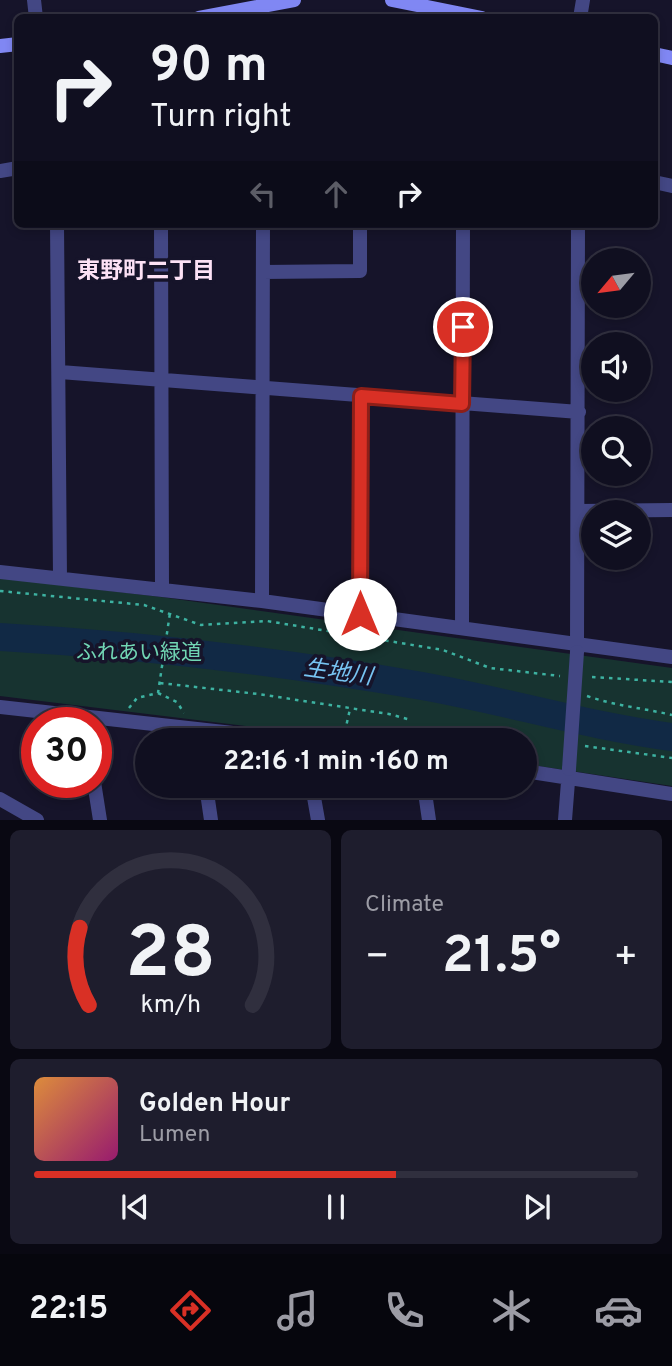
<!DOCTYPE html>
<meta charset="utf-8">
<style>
:root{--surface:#100f20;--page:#1e1d2d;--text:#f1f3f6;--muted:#9c9ca5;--line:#302f3e;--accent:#d93025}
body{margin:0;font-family:Overpass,"Noto Sans JP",sans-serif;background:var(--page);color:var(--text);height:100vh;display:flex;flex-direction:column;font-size:26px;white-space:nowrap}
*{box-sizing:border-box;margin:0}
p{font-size:23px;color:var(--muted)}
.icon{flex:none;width:38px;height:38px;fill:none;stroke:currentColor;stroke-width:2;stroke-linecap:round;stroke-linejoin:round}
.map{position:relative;height:820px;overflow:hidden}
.panel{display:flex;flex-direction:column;gap:10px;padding:10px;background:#090812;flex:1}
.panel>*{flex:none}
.banner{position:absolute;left:14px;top:14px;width:644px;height:214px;border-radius:10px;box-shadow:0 4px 10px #0003,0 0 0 2px var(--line);background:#100f20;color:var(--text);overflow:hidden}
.needle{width:46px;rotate:241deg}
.controls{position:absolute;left:581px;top:248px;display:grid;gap:14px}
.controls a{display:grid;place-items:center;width:70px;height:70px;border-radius:50%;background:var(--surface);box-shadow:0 4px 10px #0003,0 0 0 2px var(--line);font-size:35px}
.speed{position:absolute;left:21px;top:707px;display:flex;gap:14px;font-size:35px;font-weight:700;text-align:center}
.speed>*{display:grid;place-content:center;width:91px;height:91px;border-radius:50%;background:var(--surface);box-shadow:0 4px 10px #0003,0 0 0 2px var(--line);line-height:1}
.speed .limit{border:10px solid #d22;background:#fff;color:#111}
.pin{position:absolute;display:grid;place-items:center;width:60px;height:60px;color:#fff;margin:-30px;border:4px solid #fff;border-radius:50%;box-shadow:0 2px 7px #0007}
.me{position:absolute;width:77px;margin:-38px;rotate:0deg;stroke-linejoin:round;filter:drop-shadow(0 0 5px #0008)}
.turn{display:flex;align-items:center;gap:24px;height:147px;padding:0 21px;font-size:32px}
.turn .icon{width:91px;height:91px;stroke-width:2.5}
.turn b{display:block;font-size:49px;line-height:60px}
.lanes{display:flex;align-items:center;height:66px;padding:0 21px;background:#0003;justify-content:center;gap:35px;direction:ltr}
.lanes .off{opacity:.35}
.big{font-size:52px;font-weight:700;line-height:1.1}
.panel .widget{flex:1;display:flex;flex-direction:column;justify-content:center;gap:10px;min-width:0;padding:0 24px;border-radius:10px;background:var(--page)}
.panel .dial{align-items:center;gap:0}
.dial svg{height:182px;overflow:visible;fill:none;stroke:var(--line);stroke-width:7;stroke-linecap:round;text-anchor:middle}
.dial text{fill:var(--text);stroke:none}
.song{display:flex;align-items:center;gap:21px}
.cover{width:84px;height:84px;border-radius:10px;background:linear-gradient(135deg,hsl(30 70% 55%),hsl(320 70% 35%))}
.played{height:7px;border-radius:4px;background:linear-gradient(90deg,var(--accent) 60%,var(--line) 60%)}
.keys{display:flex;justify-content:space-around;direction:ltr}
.heat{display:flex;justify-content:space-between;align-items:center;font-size:38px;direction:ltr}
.panel .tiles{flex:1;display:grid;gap:10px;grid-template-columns:1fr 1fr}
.widget:last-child{grid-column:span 2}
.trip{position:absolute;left:135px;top:728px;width:402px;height:70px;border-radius:35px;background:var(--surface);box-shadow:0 4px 10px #0003,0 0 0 2px var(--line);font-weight:700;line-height:70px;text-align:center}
.tab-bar{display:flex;height:112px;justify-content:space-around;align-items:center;background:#06060d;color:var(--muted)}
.tab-bar .icon{width:49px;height:49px}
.tab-bar .active{color:var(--accent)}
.tab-bar b{font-size:32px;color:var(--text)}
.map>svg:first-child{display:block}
.green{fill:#173330}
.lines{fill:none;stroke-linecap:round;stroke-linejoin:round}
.river{stroke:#112945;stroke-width:28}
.path{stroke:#3db2a1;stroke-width:2.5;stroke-dasharray:3.5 5;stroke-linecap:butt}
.street{stroke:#434784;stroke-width:14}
.secondary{stroke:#8087f3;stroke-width:14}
.street-bridge{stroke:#434784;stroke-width:14}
.route-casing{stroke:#8d1f18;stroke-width:18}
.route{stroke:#d93025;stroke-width:12}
.labels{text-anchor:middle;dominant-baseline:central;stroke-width:7;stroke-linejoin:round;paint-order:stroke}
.park-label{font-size:21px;fill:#71d6b4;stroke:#16142a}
.neighbourhood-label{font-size:23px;font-weight:bold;fill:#fce1f5;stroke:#16142a}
.water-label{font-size:23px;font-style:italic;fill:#77c4f2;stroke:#16142a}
</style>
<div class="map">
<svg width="672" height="820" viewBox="0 0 672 820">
<rect width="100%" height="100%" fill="#16142a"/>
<path class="green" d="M0,578l161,19 511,71v118l-147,-22v-24h-164l-361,-44z"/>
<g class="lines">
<path class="river" d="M0,637c141,8 283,25 422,49 84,15 166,40 250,51"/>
<path class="path" d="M0,591l144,14 57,20 66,-4 176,29 47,18 70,8
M592,677l80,5
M160,683l98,11 131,20 22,6
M158,693l19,9 7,11
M587,696c29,10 56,12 85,19
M129,708l8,-10 21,-5 12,-80
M343,740l7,-31
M585,746l87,12"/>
<path class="street" d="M34,0l2,18
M580,18l3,-18
M0,171l18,-3
M654,182l18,4
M57,224l3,354
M161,224l1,365
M263,272l97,-1v-47
M60,372l519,40
M579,511l93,-1
M0,572l262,29 410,56
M262,601l1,-377
M360,614l1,-219
M462,628l1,-404
M577,650l1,-426
M0,707l297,33
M525,771l147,23
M94,782l6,38
M206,786l5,34
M312,786l6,34
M424,786l5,34
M0,799l37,21
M565,820l4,-51"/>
<path class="secondary" d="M392,0l90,18
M199,18l95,-18
M0,46l18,-2
M654,54l18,4"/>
<path class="street-bridge" d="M569,769l8,-117"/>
</g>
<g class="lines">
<g class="route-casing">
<path id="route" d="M360,614l1,-218 101,8 1,-77"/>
</g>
<use href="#route" class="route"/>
</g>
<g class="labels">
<g class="park-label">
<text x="139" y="653">ふれあい緑道</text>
</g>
<g class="neighbourhood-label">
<text x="146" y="272">東野町二丁目</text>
</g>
<g class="water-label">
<text transform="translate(338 674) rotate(8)">生地川</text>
</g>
</g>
</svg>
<div class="controls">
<a><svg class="needle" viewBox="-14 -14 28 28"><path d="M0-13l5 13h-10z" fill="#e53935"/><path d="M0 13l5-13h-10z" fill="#9c9ca5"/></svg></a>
<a><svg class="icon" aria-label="sound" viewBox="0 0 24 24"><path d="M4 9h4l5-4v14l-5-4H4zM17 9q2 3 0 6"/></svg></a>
<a><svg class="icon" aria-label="search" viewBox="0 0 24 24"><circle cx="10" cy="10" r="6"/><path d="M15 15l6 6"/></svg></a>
<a><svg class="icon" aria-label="layers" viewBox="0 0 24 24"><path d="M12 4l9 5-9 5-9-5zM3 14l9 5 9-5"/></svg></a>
</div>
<div class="speed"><div class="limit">30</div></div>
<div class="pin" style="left:463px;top:327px;background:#d93025"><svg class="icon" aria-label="arrive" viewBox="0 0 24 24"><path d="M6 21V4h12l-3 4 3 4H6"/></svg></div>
<svg class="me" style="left:360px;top:614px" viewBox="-20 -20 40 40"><circle r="19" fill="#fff"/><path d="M0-13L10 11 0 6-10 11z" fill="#d93025"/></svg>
<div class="trip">22:16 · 1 min · 160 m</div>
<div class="banner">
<div class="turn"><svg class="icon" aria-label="right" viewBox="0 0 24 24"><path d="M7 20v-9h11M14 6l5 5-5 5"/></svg><div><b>90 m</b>Turn right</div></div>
<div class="lanes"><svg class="icon off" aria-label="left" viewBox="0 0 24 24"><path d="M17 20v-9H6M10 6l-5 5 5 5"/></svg><svg class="icon off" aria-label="ahead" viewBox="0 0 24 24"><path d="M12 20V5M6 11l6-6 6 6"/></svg><svg class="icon" aria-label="right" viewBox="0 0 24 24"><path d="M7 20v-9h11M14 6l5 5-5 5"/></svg></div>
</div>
</div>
<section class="panel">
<div class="tiles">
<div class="widget dial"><svg viewBox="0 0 100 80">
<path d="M14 69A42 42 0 1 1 86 69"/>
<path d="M14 69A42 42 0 0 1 10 35" stroke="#d93025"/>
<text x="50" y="56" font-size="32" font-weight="700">28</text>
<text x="50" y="72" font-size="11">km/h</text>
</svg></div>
<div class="widget"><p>Climate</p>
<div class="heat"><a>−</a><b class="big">21.5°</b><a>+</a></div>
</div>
<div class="widget">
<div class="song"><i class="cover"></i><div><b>Golden Hour</b><p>Lumen</p></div></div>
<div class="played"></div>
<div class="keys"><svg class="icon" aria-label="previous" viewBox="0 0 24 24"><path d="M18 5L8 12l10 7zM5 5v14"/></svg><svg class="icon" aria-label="pause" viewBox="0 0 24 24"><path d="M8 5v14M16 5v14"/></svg><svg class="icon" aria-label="next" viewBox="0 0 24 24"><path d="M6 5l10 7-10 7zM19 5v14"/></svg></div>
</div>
</div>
</section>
<nav class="tab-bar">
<b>22:15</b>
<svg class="icon active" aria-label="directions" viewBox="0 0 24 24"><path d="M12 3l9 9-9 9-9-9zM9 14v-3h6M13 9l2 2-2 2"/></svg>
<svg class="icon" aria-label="music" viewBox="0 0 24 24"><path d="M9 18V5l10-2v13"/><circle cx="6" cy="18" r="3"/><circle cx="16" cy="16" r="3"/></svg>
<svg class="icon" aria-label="phone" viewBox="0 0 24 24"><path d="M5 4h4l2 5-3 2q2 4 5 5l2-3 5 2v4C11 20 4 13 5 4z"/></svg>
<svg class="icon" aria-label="climate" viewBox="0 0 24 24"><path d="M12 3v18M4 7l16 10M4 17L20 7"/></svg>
<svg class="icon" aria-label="car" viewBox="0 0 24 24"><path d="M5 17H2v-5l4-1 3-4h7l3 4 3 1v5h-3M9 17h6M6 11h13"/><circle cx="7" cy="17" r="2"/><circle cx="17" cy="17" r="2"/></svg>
</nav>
